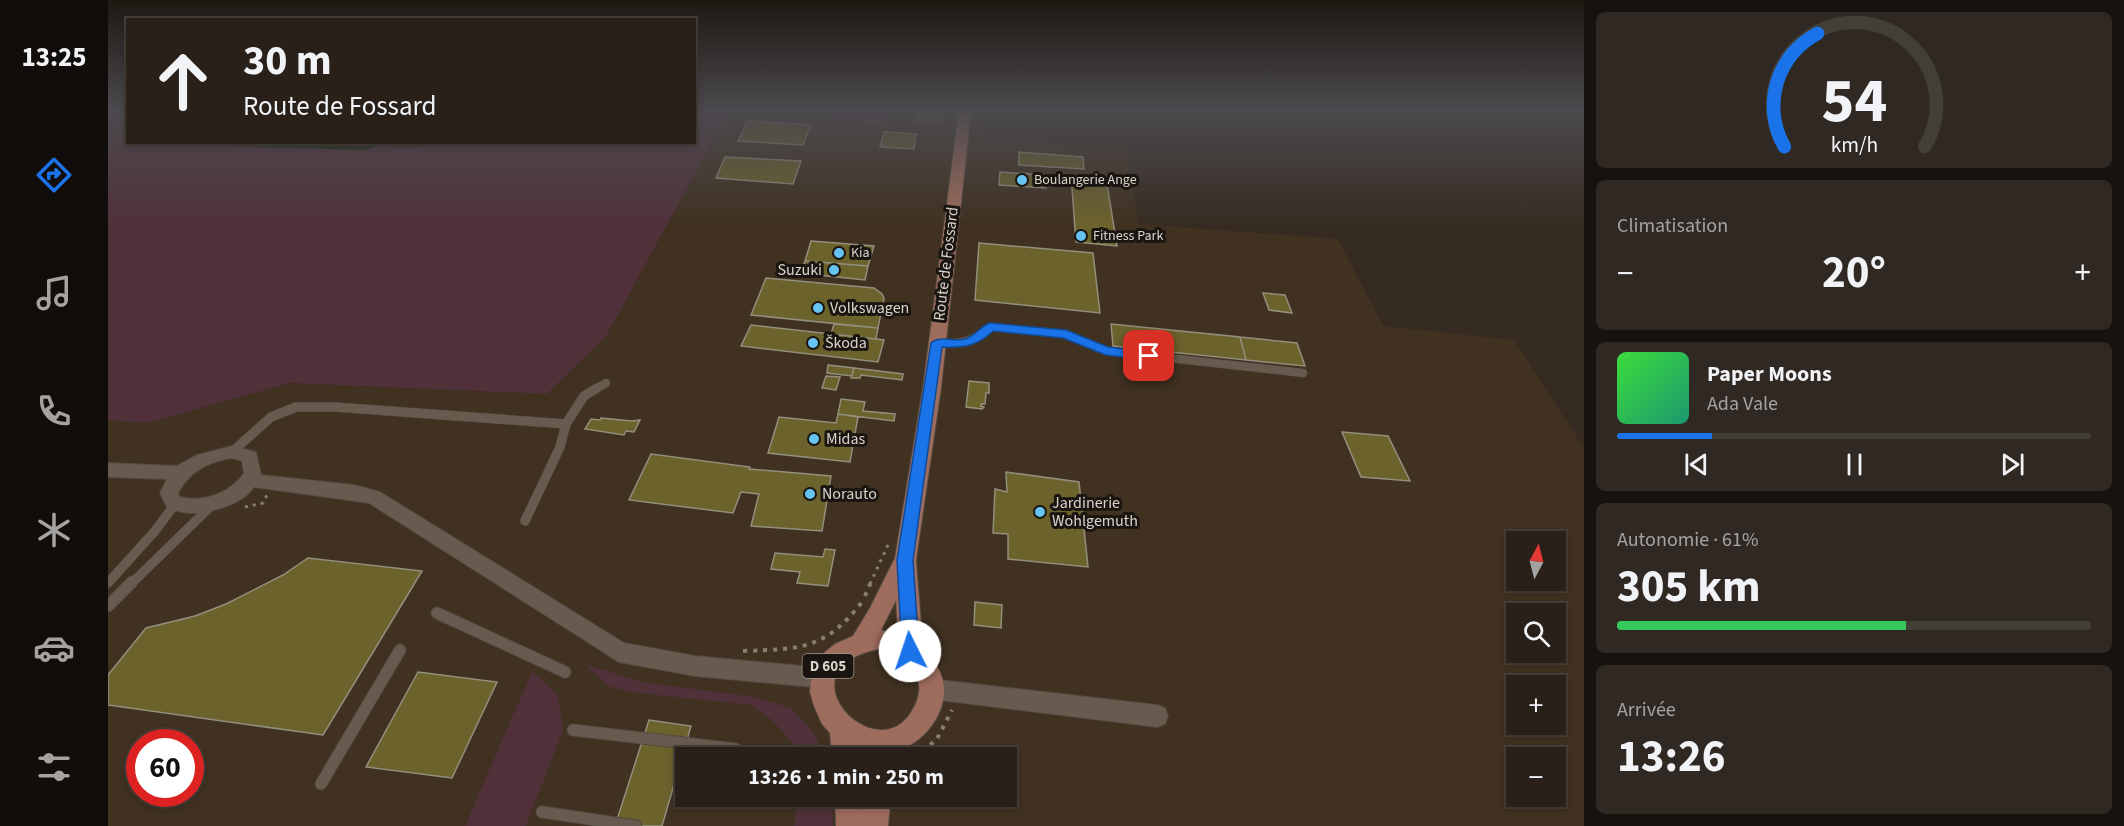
<!DOCTYPE html>
<html lang="fr">
<meta charset="utf-8">
<style>
:root{--surface:#282019;--page:#302822;--text:#f1f3f6;--muted:#a5a3a2;--line:#443e38;--accent:#1a73e8}
body{margin:0;font-family:"Source Sans 3",sans-serif;background:var(--page);color:var(--text);height:100vh;display:flex;flex-direction:column;font-size:22px;white-space:nowrap}
*{box-sizing:border-box;margin:0}
p{font-size:20px;color:var(--muted)}
.icon{flex:none;width:33px;height:33px;fill:none;stroke:currentColor;stroke-width:2;stroke-linecap:round;stroke-linejoin:round}
.map{position:relative;flex:1;overflow:hidden}
.panel{display:flex;flex-direction:column;gap:12px;padding:12px;background:#16120e;width:540px}
.panel>*{flex:none}
.hud{position:absolute;left:18px;top:18px;width:570px;height:126px;border-radius:0px;box-shadow:0 3px 9px #0003,0 0 0 2px var(--line);background:#282019;color:var(--text);overflow:hidden}
.needle{width:39px;rotate:7deg}
.buttons{position:absolute;left:1398px;top:531px;display:grid;gap:12px}
.buttons a{display:grid;place-items:center;width:60px;height:60px;border-radius:0px;background:var(--surface);box-shadow:0 3px 9px #0003,0 0 0 2px var(--line);font-size:30px}
.speed{position:absolute;left:18px;top:729px;display:flex;gap:12px;font-size:30px;font-weight:700;text-align:center}
.speed>*{display:grid;place-content:center;width:78px;height:78px;border-radius:50%;background:var(--surface);box-shadow:0 3px 9px #0003,0 0 0 2px var(--line);line-height:1}
.speed .limit{border:9px solid #d22;background:#fff;color:#111}
.pin{position:absolute;display:grid;place-items:center;width:51px;height:51px;color:#fff;margin:-26px;border-radius:12px;box-shadow:0 3px 9px #0006}
.me{position:absolute;width:66px;margin:-33px;rotate:356deg;stroke-linejoin:round;filter:drop-shadow(0 0 4px #0008)}
.turn{display:flex;align-items:center;gap:21px;height:126px;padding:0 18px;font-size:27px}
.turn .icon{width:78px;height:78px;stroke-width:2.5}
.turn b{display:block;font-size:42px;line-height:51px}
.big{font-size:45px;font-weight:700;line-height:1.1}
.panel .widget{flex:1;display:flex;flex-direction:column;justify-content:center;gap:9px;min-width:0;padding:0 21px;border-radius:9px;background:var(--page)}
.panel .dial{align-items:center;gap:0}
.dial svg{height:156px;overflow:visible;fill:none;stroke:var(--line);stroke-width:7;stroke-linecap:round;text-anchor:middle}
.dial text{fill:var(--text);stroke:none}
.song{display:flex;align-items:center;gap:18px}
.cover{width:72px;height:72px;border-radius:9px;background:linear-gradient(135deg,hsl(120 70% 55%),hsl(160 70% 35%))}
.played{height:6px;border-radius:3px;background:linear-gradient(90deg,var(--accent) 20%,var(--line) 20%)}
.keys{display:flex;justify-content:space-around;direction:ltr}
.heat{display:flex;justify-content:space-between;align-items:center;font-size:33px;direction:ltr}
.charge{height:9px;border-radius:4px;background:linear-gradient(90deg,#34c759 61%,var(--line) 0)}
.trip{position:absolute;left:567px;top:747px;width:342px;height:60px;border-radius:0px;background:var(--surface);box-shadow:0 3px 9px #0003,0 0 0 2px var(--line);font-weight:700;line-height:60px;text-align:center}
main{display:flex;flex:1;min-height:0}
.dock{display:flex;flex-direction:column;width:108px;justify-content:space-around;align-items:center;background:#100d0a;color:var(--muted)}
.dock .icon{width:42px;height:42px}
.dock .current{color:var(--accent)}
.dock b{font-size:27px;color:var(--text)}
.map>svg:first-child{display:block}
.built{fill:#403121;fill-rule:evenodd}
.green{fill:#50313a}
.water{fill:#0b1b00}
.building{fill:#6c622c;stroke:#928f7e;stroke-width:1.5}
.lines{fill:none;stroke-linecap:round;stroke-linejoin:round}
.service-far2-casing{stroke:#524940;stroke-width:9}
.service-far1-casing{stroke:#524940;stroke-width:10}
.service-casing{stroke:#524940;stroke-width:13}
.minor-casing{stroke:#524940;stroke-width:2}
.primary-casing{stroke:#524940;stroke-width:2}
.path-far1{stroke:#877e76;stroke-width:3;stroke-dasharray:3 5;stroke-linecap:butt}
.path{stroke:#877e76;stroke-width:4;stroke-dasharray:4 6;stroke-linecap:butt}
.service-far2{stroke:#675b4f;stroke-width:8}
.service-far1{stroke:#675b4f;stroke-width:9}
.service{stroke:#675b4f;stroke-width:11}
.minor{fill:#675b4f;fill-rule:evenodd}
.primary{fill:#9e6c5d;fill-rule:evenodd}
.route{fill:#1a73e8;stroke:#114b97;stroke-width:1.5}
.poi-dot{fill:#67c4f0;stroke:#1a1510;stroke-width:2}
.labels{text-anchor:middle;dominant-baseline:central;stroke-width:6;stroke-linejoin:round;paint-order:stroke}
.far-poi-label{font-size:14px;fill:#dad3cc;stroke:#1a1510;text-anchor:start}
.shield{fill:#1a1510;stroke:#a09a94;stroke-width:1.5}
.shield-label{font-size:15px;font-weight:bold;fill:#dad3cc}
.street-label{font-size:16px;fill:#dad3cc;stroke:#1a1510}
.poi-label{font-size:16px;fill:#dad3cc;stroke:#1a1510;text-anchor:start}
</style>
<main>
<nav class="dock">
<b>13:25</b>
<svg class="icon current" aria-label="directions" viewBox="0 0 24 24"><path d="M12 3l9 9-9 9-9-9zM9 14v-3h6M13 9l2 2-2 2"/></svg>
<svg class="icon" aria-label="music" viewBox="0 0 24 24"><path d="M9 18V5l10-2v13"/><circle cx="6" cy="18" r="3"/><circle cx="16" cy="16" r="3"/></svg>
<svg class="icon" aria-label="phone" viewBox="0 0 24 24"><path d="M5 4h4l2 5-3 2q2 4 5 5l2-3 5 2v4C11 20 4 13 5 4z"/></svg>
<svg class="icon" aria-label="climate" viewBox="0 0 24 24"><path d="M12 3v18M4 7l16 10M4 17L20 7"/></svg>
<svg class="icon" aria-label="car" viewBox="0 0 24 24"><path d="M5 17H2v-5l4-1 3-4h7l3 4 3 1v5h-3M9 17h6M6 11h13"/><circle cx="7" cy="17" r="2"/><circle cx="17" cy="17" r="2"/></svg>
<svg class="icon" aria-label="filters" viewBox="0 0 24 24"><path d="M4 7h16M4 17h16"/><circle cx="9" cy="7" r="2"/><circle cx="15" cy="17" r="2"/></svg>
</nav>
<div class="map">
<svg width="1476" height="826" viewBox="0 0 1476 826">
<rect width="100%" height="100%" fill="#362b21"/>
<path class="built" d="M628,111l148,13 3,-13h99l-1,28 140,9 14,76 199,15 45,87 131,14 70,108v378h-1476v-406l40,3 142,-40 257,11 60,-59 107,-196zM1408,542h40v38h-40zM1408,614h40v38h-40zM1408,686h40v38h-40zM32,742h50v52h-50zM578,758h320v38h-320zM1408,758h40v38h-40z"/>
<path class="green" d="M0,111h19l1,31h58l6,3 173,5 25,-7 4,5h19l43,-6h238l1,-31h41l-22,28 -107,196 -60,59 -257,-11 -142,40 -40,-3z
M630,111h149l-2,13z
M477,664l56,18 114,15 36,11 20,21 15,28h-25l-4,-9 -25,-28 -21,-15 -121,-13 -22,-6z
M424,671l26,24 5,35 -37,96h-61z
M690,797h34l1,29h-39z"/>
<path class="water" d="M78,143h199l-20,7 -173,-5z"/>
<path class="building" d="M811,113l22,2v5h-23z
M640,121l63,4 -8,20 -65,-4z
M776,132l32,2 -2,15 -34,-2z
M911,152l64,5 1,12 -65,-4z
M617,157l76,4 -8,23 -77,-6z
M892,172l45,3 1,13 -47,-3z
M963,175l35,3 11,68 -41,-4z
M703,241l63,5 -6,20 -63,-5z
M871,243l114,10 7,60 -125,-13z
M697,261l63,5 -3,14 -65,-7z
M658,278l108,10 8,6 2,4 -6,30 -127,-13z
M1155,293l22,2 7,18 -23,-3z
M726,324l44,4 -2,11 -45,-5z
M1003,324l129,13 6,23 -133,-14z
M643,325l125,14 8,1 -6,22 -137,-16z
M1132,337l57,6 8,23 -59,-6z
M720,365l26,3 -2,8 -25,-3z
M746,368l49,6 -1,6 -41,-5 -1,3h-9z
M718,376l14,1 -4,13 -14,-2z
M861,381l20,2v10h-3l-1,11h-4v2l3,1 -2,2 -16,-2z
M733,399l24,3 -2,9 32,3 -1,7 -56,-7z
M730,414l20,3 -8,45 -82,-9 11,-36 57,6z
M493,418l31,3 8,-1 -6,12 -8,-1 -2,4 -39,-6 6,-10 9,1z
M1234,432l46,4 22,45 -49,-4z
M543,454l99,13 -1,2 82,7 -9,55 -71,-5 8,-32 -18,-2 -8,21 -104,-13z
M898,472l73,10 9,85 -80,-8v-25l-15,-1 2,-44 12,3z
M717,549l10,1 -7,36 -31,-3 3,-11 -29,-3 4,-16 48,4z
M200,558l114,13 -99,164 -215,-30v-30l38,-47 49,-12 31,-12 57,-29z
M867,602l27,3 -1,23 -27,-3z
M310,672l79,10 -45,96 -86,-11z
M541,720l42,6 -29,100h-47z
M849,796h19v6l-19,-2z"/>
<g class="lines">
<g class="service-far2-casing">
<path id="service-far2" d="M829,343c22,1 37,-1 53,-16l76,7 40,17 197,22
M486,390l12,-7"/>
</g>
<g class="service-far1-casing">
<path id="service-far1" d="M124,452l39,-35 25,-10h39l231,17 18,-28 13,-8
M417,521l35,-74 6,-23
M0,583l47,-52 20,-27
M23,584l82,-80"/>
</g>
<g class="service-casing">
<path id="service" d="M0,606l24,-24
M329,613l128,59
M465,730l163,19 11,9
M213,784l79,-134
M673,796l2,2
M434,812l94,14"/>
</g>
<g class="minor-casing">
<path id="minor" d="M124,446l24,6 5,23 93,10 26,7 244,151 71,13 129,12 8,3 3,7 -3,7 -8,3 -129,-12 -76,-14 -250,-159 -115,-16c-12,18 -44,26 -64,26 -8,0 -16,-3 -23,-6l-7,-14 7,-14 -59,-2v-14l69,3 20,-11zM124,458l10,3 2,12c-13,20 -41,30 -64,24l-2,-4c12,-22 30,-31 54,-35z
M823,679l226,26 8,3 3,8 -3,8 -8,3 -226,-28 -8,-3 -3,-7 3,-7z"/>
</g>
<g class="primary-casing">
<path id="primary" d="M851,111h12l-30,277 -25,172 7,88c10,11 20,24 21,40 1,35 -32,66 -65,67 -7,0 -15,-5 -22,-7l1,10h-26l-2,-25 -8,-9 -8,-18 -4,-14 1,-12 7,-19 7,-9 10,-8 18,-8 17,-28 25,-50 28,-170zM788,600l2,36 -17,-6zM771,649c31,13 54,30 31,65 -37,54 -131,-45 -31,-65z
M727,796h26l2,15 2,-15h26l-3,30h-52z"/>
</g>
<path class="path-far1" d="M137,507l18,-4 4,-8
M762,584l18,-39"/>
<path class="path" d="M757,596l6,-14
M635,651c57,-2 82,-1 119,-49
M807,758l22,-19 15,-29
M792,806l1,-10"/>
<use href="#service-far2" class="service-far2"/>
<use href="#service-far1" class="service-far1"/>
<use href="#service" class="service"/>
<use href="#minor" class="minor"/>
<use href="#primary" class="primary"/>
</g>
<linearGradient id="sky" x2="0" y2="1"><stop stop-color="#1e1812"/><stop offset="0.49" stop-color="#4c4a4e"/><stop offset="1" stop-color="#4c4a4e" stop-opacity="0"/></linearGradient>
<rect width="1476" height="226" fill="url(#sky)"/>
<path class="route" d="M882,323l76,7 42,17 41,5 7,4 -7,4 -43,-5 -43,-17 -70,-7c-15,15 -30,17 -51,16l-29,213 6,91 -2,6 -7,2 -6,-2 -2,-6 -5,-91 34,-217c8,-8 23,-1 34,-4 11,-3 15,-13 25,-16z"/>
<g class="poi-dot">
<circle cx="914" cy="180" r="6"/>
<circle cx="973" cy="236" r="6"/>
<circle cx="731" cy="253" r="6"/>
<circle cx="726" cy="270" r="6"/>
<circle cx="710" cy="308" r="6"/>
<circle cx="705" cy="343" r="6"/>
<circle cx="706" cy="439" r="6"/>
<circle cx="702" cy="494" r="6"/>
<circle cx="932" cy="512" r="6"/>
</g>
<g class="labels">
<g class="far-poi-label">
<text x="926" y="180">Boulangerie Ange</text>
<text x="985" y="236">Fitness Park</text>
<text x="743" y="253">Kia</text>
</g>
<rect class="shield" x="694.5" y="654" width="51" height="24" rx="4.5"/>
<g class="shield-label">
<text x="720" y="666">D 605</text>
</g>
<g class="street-label">
<text transform="translate(838 264) rotate(-83)">Route de Fossard</text>
</g>
<g class="poi-label">
<text x="714" y="270" text-anchor="end">Suzuki</text>
<text x="722" y="308">Volkswagen</text>
<text x="717" y="343">Škoda</text>
<text x="718" y="439">Midas</text>
<text x="714" y="494">Norauto</text>
<text x="944" y="503">Jardinerie<tspan x="944" dy="18">Wohlgemuth</tspan></text>
</g>
</g>
</svg>
<div class="buttons">
<a><svg class="needle" viewBox="-14 -14 28 28"><path d="M0-13l5 13h-10z" fill="#e53935"/><path d="M0 13l5-13h-10z" fill="#a5a3a2"/></svg></a>
<a><svg class="icon" aria-label="search" viewBox="0 0 24 24"><circle cx="10" cy="10" r="6"/><path d="M15 15l6 6"/></svg></a>
<a>+</a>
<a>−</a>
</div>
<div class="speed"><div class="limit">60</div></div>
<div class="pin" style="left:1041px;top:356px;background:#d93025"><svg class="icon" aria-label="arrive" viewBox="0 0 24 24"><path d="M6 21V4h12l-3 4 3 4H6"/></svg></div>
<svg class="me" style="left:802px;top:651px" viewBox="-20 -20 40 40"><circle r="19" fill="#fff"/><path d="M0-13L10 11 0 6-10 11z" fill="#1a73e8"/></svg>
<div class="trip">13:26 · 1 min · 250 m</div>
<div class="hud">
<div class="turn"><svg class="icon" aria-label="ahead" viewBox="0 0 24 24"><path d="M12 20V5M6 11l6-6 6 6"/></svg><div><b>30 m</b>Route de Fossard</div></div>
</div>
</div>
<section class="panel">
<div class="widget dial"><svg viewBox="0 0 100 80">
<path d="M14 69A42 42 0 1 1 86 69"/>
<path d="M14 69A42 42 0 0 1 31 11" stroke="#1a73e8"/>
<text x="50" y="56" font-size="32" font-weight="700">54</text>
<text x="50" y="72" font-size="11">km/h</text>
</svg></div>
<div class="widget"><p>Climatisation</p>
<div class="heat"><a>−</a><b class="big">20°</b><a>+</a></div>
</div>
<div class="widget">
<div class="song"><i class="cover"></i><div><b>Paper Moons</b><p>Ada Vale</p></div></div>
<div class="played"></div>
<div class="keys"><svg class="icon" aria-label="previous" viewBox="0 0 24 24"><path d="M18 5L8 12l10 7zM5 5v14"/></svg><svg class="icon" aria-label="pause" viewBox="0 0 24 24"><path d="M8 5v14M16 5v14"/></svg><svg class="icon" aria-label="next" viewBox="0 0 24 24"><path d="M6 5l10 7-10 7zM19 5v14"/></svg></div>
</div>
<div class="widget"><p>Autonomie · 61%</p><b class="big">305 km</b><div class="charge"></div></div>
<div class="widget"><p>Arrivée</p><b class="big">13:26</b></div>
</section>
</main>
